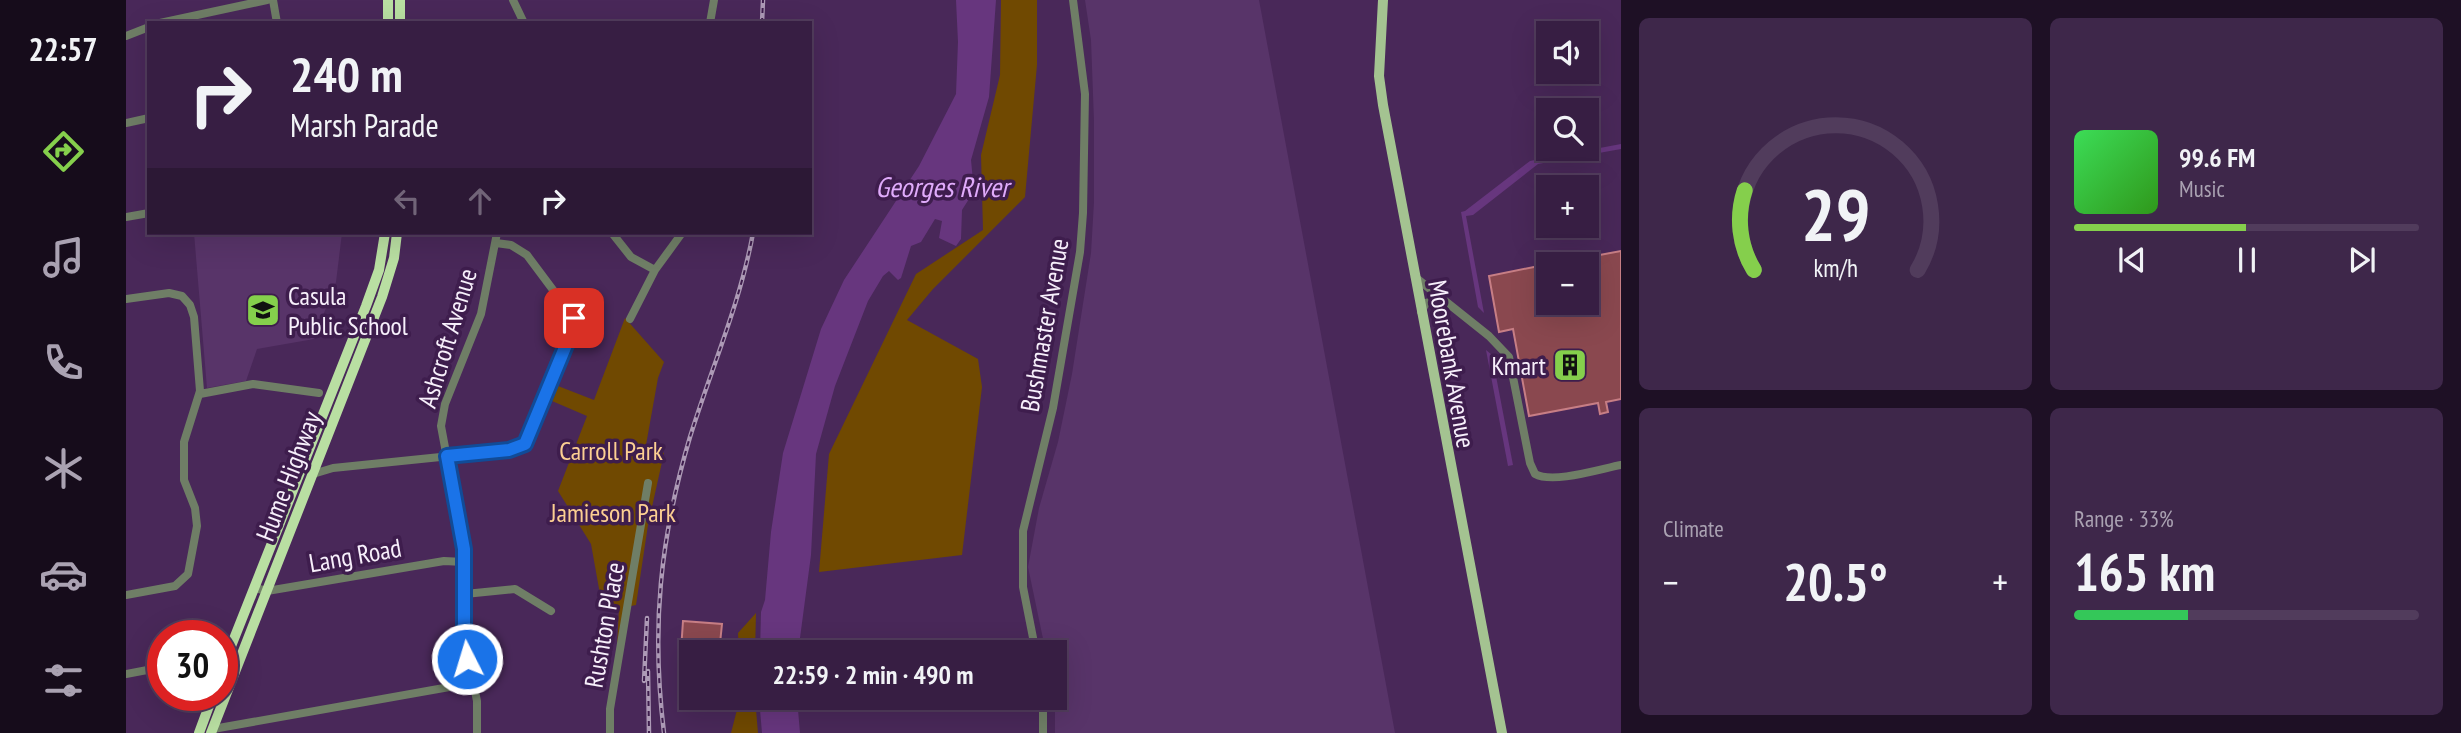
<!DOCTYPE html>
<meta charset="utf-8">
<style>
:root{--surface:#371e43;--page:#3e274a;--text:#f1f3f6;--muted:#aaa2b2;--line:#513c5c;--accent:#85cf4c}
body{margin:0;font-family:"PT Sans Narrow",sans-serif;background:var(--page);color:var(--text);height:100vh;display:flex;flex-direction:column;font-size:26px;white-space:nowrap}
*{box-sizing:border-box;margin:0}
p{font-size:23px;color:var(--muted)}
.icon{flex:none;width:38px;height:38px;fill:none;stroke:currentColor;stroke-width:2;stroke-linecap:round;stroke-linejoin:round}
.map{position:relative;flex:1;overflow:hidden}
.drawer{display:flex;flex-direction:column;gap:18px;padding:18px;background:#1e1025;width:840px}
.drawer>*{flex:none}
.guide{position:absolute;left:21px;top:21px;width:665px;height:214px;border-radius:0px;box-shadow:0 7px 28px #0002,0 0 0 2px var(--line);background:#371e43;color:var(--text);overflow:hidden}
.controls{position:absolute;left:1410px;top:21px;display:grid;gap:14px}
.controls a{display:grid;place-items:center;width:63px;height:63px;border-radius:0px;background:var(--surface);box-shadow:0 7px 28px #0002,0 0 0 2px var(--line);font-size:35px}
.speed{position:absolute;left:21px;top:620px;display:flex;gap:14px;font-size:35px;font-weight:700;text-align:center}
.speed>*{display:grid;place-content:center;width:91px;height:91px;border-radius:50%;background:var(--surface);box-shadow:0 7px 28px #0002,0 0 0 2px var(--line);line-height:1}
.speed .limit{border:10px solid #d22;background:#fff;color:#111}
.pin{position:absolute;display:grid;place-items:center;width:60px;height:60px;color:#fff;margin:-30px;border-radius:14px;box-shadow:0 4px 10px #0006}
.me{position:absolute;width:77px;margin:-38px;rotate:355deg;stroke-linejoin:round;filter:drop-shadow(0 0 5px #0008)}
.turn{display:flex;align-items:center;gap:24px;height:147px;padding:0 28px;font-size:32px}
.turn .icon{width:91px;height:91px;stroke-width:2.5}
.turn b{display:block;font-size:49px;line-height:60px}
.lanes{display:flex;align-items:center;height:66px;padding:0 28px;background:#0003;justify-content:center;gap:35px;direction:ltr}
.lanes .off{opacity:.35}
.big{font-size:52px;font-weight:700;line-height:1.1}
.drawer .tile{flex:1;display:flex;flex-direction:column;justify-content:center;gap:10px;min-width:0;padding:0 24px;border-radius:10px;background:var(--page)}
.drawer .dial{align-items:center;gap:0}
.dial svg{height:182px;overflow:visible;fill:none;stroke:var(--line);stroke-width:7;stroke-linecap:round;text-anchor:middle}
.dial text{fill:var(--text);stroke:none}
.song{display:flex;align-items:center;gap:21px}
.cover{width:84px;height:84px;border-radius:10px;background:linear-gradient(135deg,hsl(130 70% 55%),hsl(110 70% 35%))}
.played{height:7px;border-radius:4px;background:linear-gradient(90deg,var(--accent) 50%,var(--line) 50%)}
.keys{display:flex;justify-content:space-around;direction:ltr}
.heat{display:flex;justify-content:space-between;align-items:center;font-size:38px;direction:ltr}
.charge{height:10px;border-radius:5px;background:linear-gradient(90deg,#34c759 33%,var(--line) 0)}
.drawer .tiles{flex:1;display:grid;gap:18px;grid-template-columns:repeat(2,1fr)}
.trip{position:absolute;left:553px;top:640px;width:388px;height:70px;border-radius:0px;background:var(--surface);box-shadow:0 7px 28px #0002,0 0 0 2px var(--line);font-weight:700;line-height:70px;text-align:center}
main{display:flex;flex:1;min-height:0}
.tab-bar{display:flex;flex-direction:column;width:126px;justify-content:space-around;align-items:center;background:#160c1b;color:var(--muted)}
.tab-bar .icon{width:49px;height:49px}
.tab-bar .on{color:var(--accent)}
.tab-bar b{font-size:32px;color:var(--text)}
.map>svg:first-child{display:block}
.built{fill:#583469}
.green{fill:#704901}
.water{fill:#67367e}
.building{fill:#8a484f;stroke:#c77e85;stroke-width:2}
.lines{fill:none;stroke-linecap:round;stroke-linejoin:round}
.minor{stroke:#6f7e66;stroke-width:8}
.major{stroke:#a4c391;stroke-width:10}
.highway{stroke:#b9dfa2;stroke-width:10}
.rail-casing{stroke:#ad9ab6;stroke-width:4.5}
.rail{stroke:#3e1d4d;stroke-width:2;stroke-dasharray:5;stroke-linecap:butt}
.route-casing{stroke:#114b97;stroke-width:18}
.route{stroke:#1a73e8;stroke-width:12}
.labels{text-anchor:middle;dominant-baseline:central;stroke-width:7;stroke-linejoin:round;paint-order:stroke}
.poi-label{font-size:26px;fill:#f7effb;stroke:#3e1d4d;text-anchor:start}
.street-label{font-size:26px;fill:#f7effb;stroke:#3e1d4d}
.park-label{font-size:26px;fill:#fccf92;stroke:#3e1d4d}
.water-label{font-size:28px;font-style:italic;fill:#e0abfb;stroke:#3e1d4d}
</style>
<main>
<nav class="tab-bar">
<b>22:57</b>
<svg class="icon on" aria-label="directions" viewBox="0 0 24 24"><path d="M12 3l9 9-9 9-9-9zM9 14v-3h6M13 9l2 2-2 2"/></svg>
<svg class="icon" aria-label="music" viewBox="0 0 24 24"><path d="M9 18V5l10-2v13"/><circle cx="6" cy="18" r="3"/><circle cx="16" cy="16" r="3"/></svg>
<svg class="icon" aria-label="phone" viewBox="0 0 24 24"><path d="M5 4h4l2 5-3 2q2 4 5 5l2-3 5 2v4C11 20 4 13 5 4z"/></svg>
<svg class="icon" aria-label="climate" viewBox="0 0 24 24"><path d="M12 3v18M4 7l16 10M4 17L20 7"/></svg>
<svg class="icon" aria-label="car" viewBox="0 0 24 24"><path d="M5 17H2v-5l4-1 3-4h7l3 4 3 1v5h-3M9 17h6M6 11h13"/><circle cx="7" cy="17" r="2"/><circle cx="17" cy="17" r="2"/></svg>
<svg class="icon" aria-label="filters" viewBox="0 0 24 24"><path d="M4 7h16M4 17h16"/><circle cx="9" cy="7" r="2"/><circle cx="15" cy="17" r="2"/></svg>
</nav>
<div class="map">
<svg width="1495" height="733" viewBox="0 0 1495 733">
<rect width="100%" height="100%" fill="#492859"/>
<path class="built" d="M959,0h174l136,733h-340v-80h-9l-18,-86 11,-59 19,-66 14,-68 19,-121 3,-51v-81l-3,-81z
M68,233h148l-6,49 -22,57 -57,10 -11,32 -39,7z"/>
<path class="green" d="M875,0h36v65l-12,132 -92,92 -26,31 71,39 4,28 -20,168 -143,17 10,-118 87,-180 67,-44 -2,-75 19,-80z
M499,318l39,44 -6,16 -12,67 18,8 -16,72 -12,80 -10,2 -9,39 2,-38 -16,3 -12,-67 -33,-53 29,-75 -35,-15 6,-15 36,14z
M630,613l-1,40h-16l-1,-20z
M614,698h15l3,35h-27z"/>
<path class="water" d="M830,0h40l-7,97 -18,63 3,31 -12,19 -1,29 -5,7 -17,-8 3,-17 -7,-2 -14,23 -10,4 -10,32 -3,2 -9,-9 -6,5 -15,25 -33,85 -19,68 -5,101 -13,98h-38l1,-41 4,-12 6,-68 12,-79 38,-124 23,-49 75,-114 37,-72 2,-52z
M1495,144v5l-83,15 -65,51 -7,1 18,97 -6,-6 -17,-95 4,-1 65,-50z
M1360,350l6,5 21,110 -5,1z
M633,698h38l3,35h-38z"/>
<path class="building" d="M1495,251v148l-15,3 2,10 -8,2 -2,-11 -69,13 -16,-87 -14,3 -10,-56 60,-12v39h38v-39h-25v-2z
M557,621l39,3 -3,29h-28v13l-11,-1z"/>
<g class="lines">
<path class="minor" d="M147,0l4,23
M387,0l11,23
M34,23l107,-23
M584,23l4,-23
M0,36l23,-9
M0,123l23,-5
M0,217l23,-4
M486,233l19,24 24,13
M1289,277l74,59 20,21 21,106 5,11c18,10 65,-5 86,-9
M0,299l43,-6 13,3 8,9 4,12 6,74 -16,51v38l11,28 2,18 -9,48 -13,12 -49,9
M1295,312l5,-9 14,-5
M504,319l25,-49 27,-37
M74,394l53,-10 66,9
M187,474l20,-6 176,-18 16,-6 46,-111 3,-15 -47,-63 -16,-10 -15,-2
M129,588l12,3 177,-30 20,1
M339,594l50,-5 36,22
M910,653l-13,-66v-56l30,-123 27,-156 3,-39 2,-119 -12,-94
M0,674l37,-7
M87,729l259,-46
M351,733v-32l-13,-63v-89l-23,-123 4,-22 36,-90 16,-81
M484,733v-24l38,-226
M917,733v-35"/>
<path class="major" d="M1257,0l-4,76 4,29 119,628"/>
<path class="highway" d="M262,23v-23
M274,23v-23
M96,669l144,-363 13,-36 6,-37
M73,733l14,-38
M85,733l171,-436 12,-39 3,-25"/>
<g class="rail-casing">
<path id="rail" d="M636,23l1,-23
M522,671l1,62
M518,681l3,-63
M538,733c-13,-105 -4,-195 26,-296 21,-68 50,-133 63,-204"/>
</g>
<use href="#rail" class="rail"/>
</g>
<g class="lines">
<g class="route-casing">
<path id="route" d="M341,659l-3,-21v-89l-17,-93 62,-6 16,-6 46,-111 3,-15"/>
</g>
<use href="#route" class="route"/>
</g>
<defs>
<g id="school-square" transform="scale(1.75)"><rect x="-9" y="-9" width="18" height="18" rx="4" fill="#85cf4c" stroke="#3e1d4d"/><path d="M0-5L7-2L0 1L-7-2ZM-4 1L0 2.5L4 1V4Q0 6-4 4Z" fill="#111"/></g>
<g id="building-square" transform="scale(1.75)"><rect x="-9" y="-9" width="18" height="18" rx="4" fill="#85cf4c" stroke="#3e1d4d"/><path d="M-4-6H4V6H1V3H-1V6H-4ZM-2.5-4.3h1.7v1.8h-1.7ZM.8-4.3h1.7v1.8H.8ZM-2.5-1h1.7V.8h-1.7ZM.8-1h1.7V.8H.8Z" fill="#111"/></g>
</defs>
<g fill-rule="evenodd">
<use href="#school-square" x="137" y="310"/>
<use href="#building-square" x="1444" y="365"/>
</g>
<g class="labels">
<g class="poi-label">
<text x="162" y="295">Casula<tspan x="162" dy="30">Public School</tspan></text>
<text x="1420" y="365" text-anchor="end">Kmart</text>
</g>
<g class="street-label">
<text transform="translate(918 325) rotate(-80)">Bushmaster Avenue</text>
<text transform="translate(321 338) rotate(-73)">Ashcroft Avenue</text>
<text transform="translate(1326 364) rotate(80)">Moorebank Avenue</text>
<text transform="translate(162 476) rotate(-69)">Hume Highway</text>
<text transform="translate(229 555) rotate(-10)">Lang Road</text>
<text transform="translate(478 625) rotate(-80)">Rushton Place</text>
</g>
<g class="park-label">
<text x="485" y="450">Carroll Park</text>
<text x="487" y="512">Jamieson Park</text>
</g>
<g class="water-label">
<text x="816" y="186">Georges River</text>
</g>
</g>
</svg>
<div class="controls">
<a><svg class="icon" aria-label="sound" viewBox="0 0 24 24"><path d="M4 9h4l5-4v14l-5-4H4zM17 9q2 3 0 6"/></svg></a>
<a><svg class="icon" aria-label="search" viewBox="0 0 24 24"><circle cx="10" cy="10" r="6"/><path d="M15 15l6 6"/></svg></a>
<a>+</a>
<a>−</a>
</div>
<div class="speed"><div class="limit">30</div></div>
<div class="pin" style="left:448px;top:318px;background:#d93025"><svg class="icon" aria-label="arrive" viewBox="0 0 24 24"><path d="M6 21V4h12l-3 4 3 4H6"/></svg></div>
<svg class="me" style="left:341px;top:659px" viewBox="-20 -20 40 40"><circle r="17" fill="#1a73e8" stroke="#fff" stroke-width="3"/><path d="M0-11L8 9 0 5-8 9z" fill="#fff"/></svg>
<div class="trip">22:59 · 2 min · 490 m</div>
<div class="guide">
<div class="turn"><svg class="icon" aria-label="right" viewBox="0 0 24 24"><path d="M7 20v-9h11M14 6l5 5-5 5"/></svg><div><b>240 m</b>Marsh Parade</div></div>
<div class="lanes"><svg class="icon off" aria-label="left" viewBox="0 0 24 24"><path d="M17 20v-9H6M10 6l-5 5 5 5"/></svg><svg class="icon off" aria-label="ahead" viewBox="0 0 24 24"><path d="M12 20V5M6 11l6-6 6 6"/></svg><svg class="icon" aria-label="right" viewBox="0 0 24 24"><path d="M7 20v-9h11M14 6l5 5-5 5"/></svg></div>
</div>
</div>
<section class="drawer">
<div class="tiles">
<div class="tile dial"><svg viewBox="0 0 100 80">
<path d="M14 69A42 42 0 1 1 86 69"/>
<path d="M14 69A42 42 0 0 1 10 34" stroke="#85cf4c"/>
<text x="50" y="56" font-size="32" font-weight="700">29</text>
<text x="50" y="72" font-size="11">km/h</text>
</svg></div>
<div class="tile">
<div class="song"><i class="cover"></i><div><b>99.6 FM</b><p>Music</p></div></div>
<div class="played"></div>
<div class="keys"><svg class="icon" aria-label="previous" viewBox="0 0 24 24"><path d="M18 5L8 12l10 7zM5 5v14"/></svg><svg class="icon" aria-label="pause" viewBox="0 0 24 24"><path d="M8 5v14M16 5v14"/></svg><svg class="icon" aria-label="next" viewBox="0 0 24 24"><path d="M6 5l10 7-10 7zM19 5v14"/></svg></div>
</div>
<div class="tile"><p>Climate</p>
<div class="heat"><a>−</a><b class="big">20.5°</b><a>+</a></div>
</div>
<div class="tile"><p>Range · 33%</p><b class="big">165 km</b><div class="charge"></div></div>
</div>
</section>
</main>
